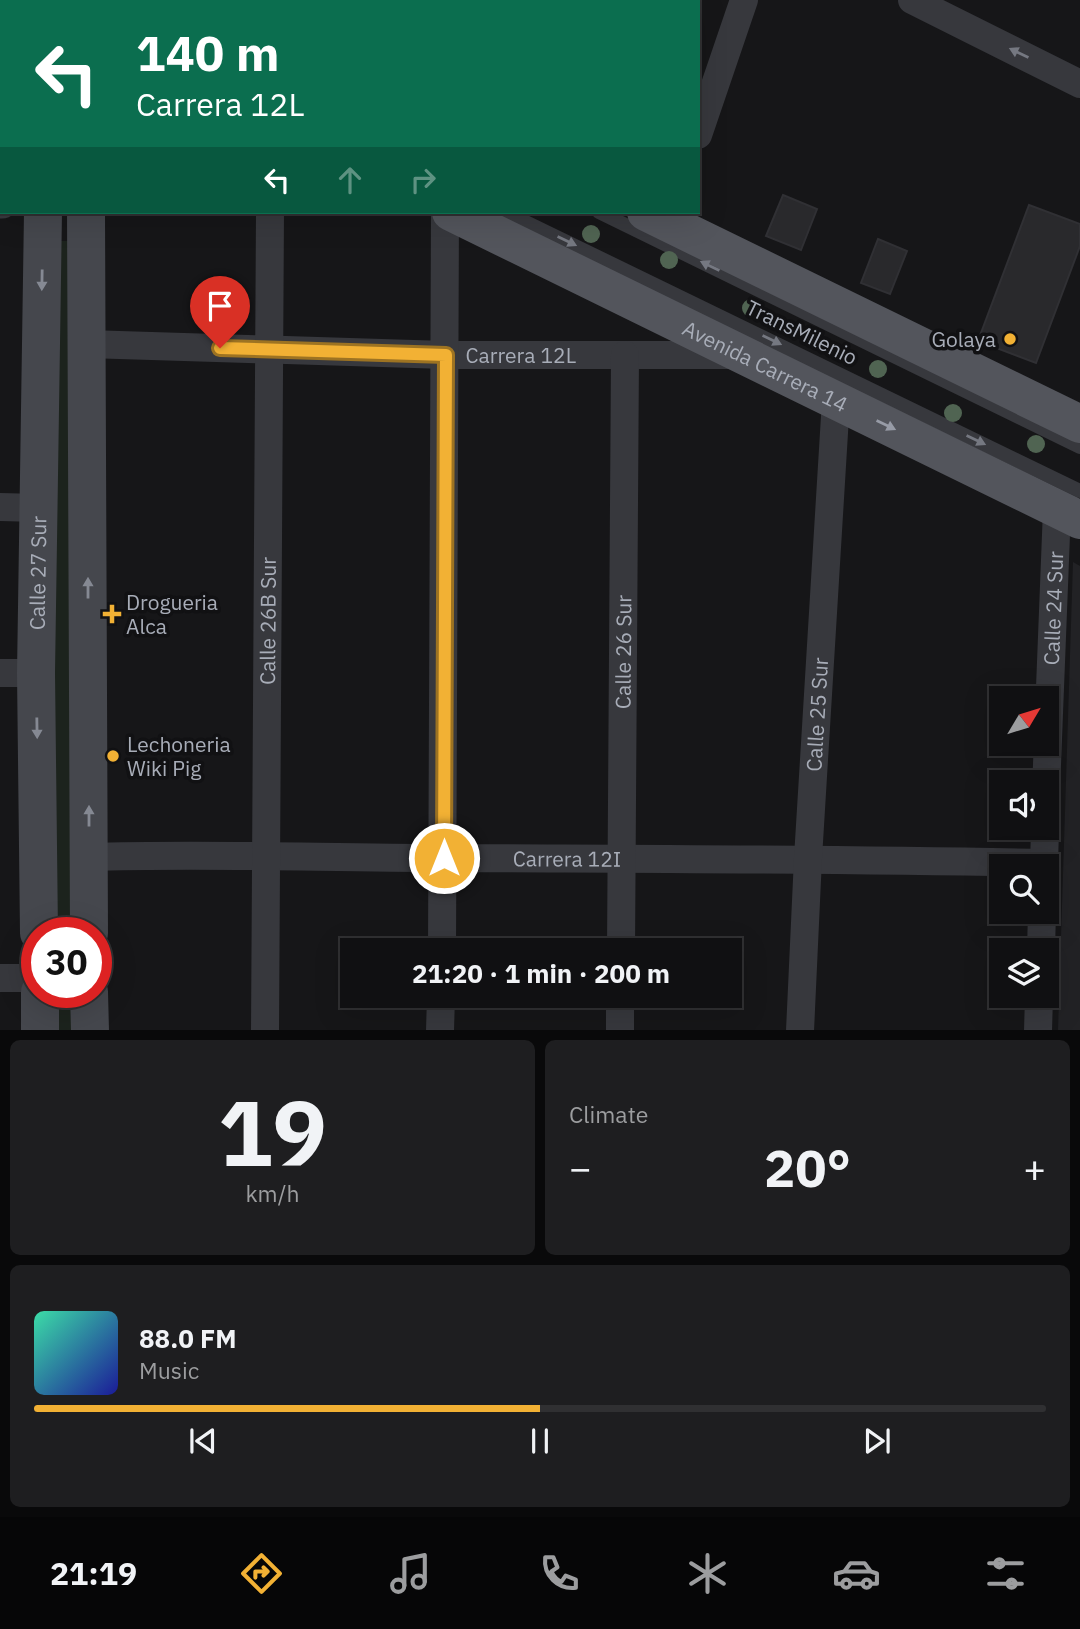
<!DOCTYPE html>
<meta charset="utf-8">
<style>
:root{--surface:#101012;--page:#1e1e20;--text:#f1f3f6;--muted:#9c9d9f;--line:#303032;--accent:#f2b134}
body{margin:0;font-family:"IBM Plex Sans",sans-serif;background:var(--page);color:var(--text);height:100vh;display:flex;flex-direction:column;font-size:26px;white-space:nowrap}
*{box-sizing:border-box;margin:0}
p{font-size:23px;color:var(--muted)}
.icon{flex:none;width:38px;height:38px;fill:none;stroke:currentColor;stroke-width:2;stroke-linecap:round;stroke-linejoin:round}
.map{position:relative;height:1030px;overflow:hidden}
.panel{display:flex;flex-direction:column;gap:10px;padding:10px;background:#09090a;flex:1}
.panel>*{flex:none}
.guide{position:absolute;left:0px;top:0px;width:700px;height:214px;box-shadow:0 7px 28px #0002,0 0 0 2px var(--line);background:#0b6e4f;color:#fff;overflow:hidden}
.needle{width:46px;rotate:52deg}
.controls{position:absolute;left:989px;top:686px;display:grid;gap:14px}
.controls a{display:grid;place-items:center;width:70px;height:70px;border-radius:0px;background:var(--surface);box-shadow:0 7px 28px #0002,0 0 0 2px var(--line);font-size:35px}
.speed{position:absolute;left:21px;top:917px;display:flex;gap:14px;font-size:35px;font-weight:700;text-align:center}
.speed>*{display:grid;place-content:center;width:91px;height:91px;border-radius:50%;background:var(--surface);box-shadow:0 7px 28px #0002,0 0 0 2px var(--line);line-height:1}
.speed .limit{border:10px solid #d22;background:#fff;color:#111}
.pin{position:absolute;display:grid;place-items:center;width:60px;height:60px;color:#fff;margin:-72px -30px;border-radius:50% 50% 50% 0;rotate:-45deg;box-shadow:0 0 7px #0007}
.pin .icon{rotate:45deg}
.me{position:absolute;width:77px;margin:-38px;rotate:0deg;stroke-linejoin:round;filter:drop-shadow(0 0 5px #0008)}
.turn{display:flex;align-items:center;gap:24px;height:147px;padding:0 21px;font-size:32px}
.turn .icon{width:91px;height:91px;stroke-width:2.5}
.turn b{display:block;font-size:49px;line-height:60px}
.lanes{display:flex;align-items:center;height:66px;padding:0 21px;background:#0003;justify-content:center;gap:35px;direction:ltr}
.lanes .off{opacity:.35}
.big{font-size:52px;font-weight:800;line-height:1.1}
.panel .card{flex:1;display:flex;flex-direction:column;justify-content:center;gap:10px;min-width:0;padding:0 24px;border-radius:10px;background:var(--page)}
.panel .dial{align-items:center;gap:0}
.dial b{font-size:91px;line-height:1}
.song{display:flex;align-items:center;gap:21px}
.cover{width:84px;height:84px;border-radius:10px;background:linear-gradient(135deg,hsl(160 70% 55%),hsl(240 70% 35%))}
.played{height:7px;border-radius:4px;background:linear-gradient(90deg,var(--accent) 50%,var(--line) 50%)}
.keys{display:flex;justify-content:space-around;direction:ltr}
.heat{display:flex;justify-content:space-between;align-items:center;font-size:38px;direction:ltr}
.panel .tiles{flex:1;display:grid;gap:10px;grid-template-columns:1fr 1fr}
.card:last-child{grid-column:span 2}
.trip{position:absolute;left:340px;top:938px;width:402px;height:70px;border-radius:0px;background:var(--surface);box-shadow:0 7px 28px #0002,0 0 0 2px var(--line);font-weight:800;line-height:70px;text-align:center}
.dock{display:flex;height:112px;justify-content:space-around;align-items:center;background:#060607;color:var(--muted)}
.dock .icon{width:49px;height:49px}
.dock .on{color:var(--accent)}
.dock b{font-size:32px;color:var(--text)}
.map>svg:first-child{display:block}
.built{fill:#222225}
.green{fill:#1c231d}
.building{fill:#29292c;stroke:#303034;stroke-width:2}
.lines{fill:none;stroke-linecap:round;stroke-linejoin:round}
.service{stroke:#37383d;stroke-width:14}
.minor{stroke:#37383d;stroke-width:28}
.tertiary{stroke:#37383d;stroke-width:35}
.secondary{stroke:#45474d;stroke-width:38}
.primary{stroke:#53555c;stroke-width:38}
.tree{fill:#506452}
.oneway{fill:#757881}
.oneway2{fill:#858993}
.oneway3{fill:#979ba6}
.route-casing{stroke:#9d7322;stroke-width:18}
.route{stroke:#f2b134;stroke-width:12}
.poi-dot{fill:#f2b134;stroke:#111113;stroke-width:2.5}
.labels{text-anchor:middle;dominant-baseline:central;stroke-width:7;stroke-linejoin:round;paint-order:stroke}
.street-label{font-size:21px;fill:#a8adb8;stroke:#111113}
.poi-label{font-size:21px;fill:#a8adb8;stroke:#111113;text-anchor:start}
</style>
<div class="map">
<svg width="1080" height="1031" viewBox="0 0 1080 1031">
<rect width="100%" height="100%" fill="#161618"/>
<path class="built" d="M1073,562l7,4v464l-22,1z"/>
<path class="green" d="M54,241h24l-1,692h-24z
M53,992h24v38l-24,1z"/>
<path class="building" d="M295,0h44l-1,2z
M536,0h56l-57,2z
M783,195l34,14 -16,41 -35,-14z
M1029,205l51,19v22l-44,117 -58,-22z
M878,239l29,12 -17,43 -29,-11z"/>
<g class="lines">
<path class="service" d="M162,0l4,2
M0,76h2
M0,142h2
M505,212l575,279
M599,212l481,235"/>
<g class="minor">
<path d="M912,0l168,84"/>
<path d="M457,2l1,-2"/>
<path d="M698,135l46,-135"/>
<path id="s1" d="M87,344l359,11h290"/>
<path d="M0,507l39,1"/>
<path d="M0,673h36"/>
<path id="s2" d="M1046,790l11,-281"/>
<path id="s3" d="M89,857c118,-4 237,1 355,1 200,1 400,1 600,5"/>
<path d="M1044,866l1,-38"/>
<path d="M442,950l3,-738"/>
<path id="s4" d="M621,950l4,-595"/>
<path d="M1041,950l1,-38"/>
<path d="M0,978h37"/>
<path id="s5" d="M265,1031l5,-819"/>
<path d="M440,1031l1,-35"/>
<path d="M620,1031v-35"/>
<path id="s6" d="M800,1031l8,-173 28,-458"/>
<path d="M1038,1031l1,-35"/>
</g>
<path class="tertiary" d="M0,201h2"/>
<g class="secondary">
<path d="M92,2v-2"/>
<path d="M86,212l3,721"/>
<path id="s7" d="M39,933l-3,-260 7,-461"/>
<path d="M89,992l1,39"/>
<path d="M40,1031v-39"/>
</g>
<g class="primary">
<path d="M11,0l4,2"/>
<path d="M216,0l3,2"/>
<path id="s8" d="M451,212l629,308"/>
<path d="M646,212l434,212"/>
</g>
</g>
<g class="tree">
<circle cx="591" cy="234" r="9"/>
<circle cx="669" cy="260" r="9"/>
<circle cx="751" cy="308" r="9"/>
<circle cx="878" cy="369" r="9"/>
<circle cx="953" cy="413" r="9"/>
<circle cx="1036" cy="444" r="9"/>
</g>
<defs><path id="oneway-solid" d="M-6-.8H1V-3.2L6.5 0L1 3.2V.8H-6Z" transform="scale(1.75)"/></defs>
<g class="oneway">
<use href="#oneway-solid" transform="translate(1019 53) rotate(-154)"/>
<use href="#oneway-solid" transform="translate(567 241) rotate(26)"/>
<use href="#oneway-solid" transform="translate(710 266) rotate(-154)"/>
<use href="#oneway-solid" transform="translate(772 340) rotate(26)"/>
<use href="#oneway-solid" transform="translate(976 440) rotate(26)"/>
</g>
<g class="oneway2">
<use href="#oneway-solid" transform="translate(42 280) rotate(91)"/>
<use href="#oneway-solid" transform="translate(88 588) rotate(-90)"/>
<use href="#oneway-solid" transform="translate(37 728) rotate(89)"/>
<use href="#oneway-solid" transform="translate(89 816) rotate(-90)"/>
</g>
<use class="oneway3" href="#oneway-solid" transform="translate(886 425) rotate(26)"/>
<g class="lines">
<g class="route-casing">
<path id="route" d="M220,348l226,7 -2,503"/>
</g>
<use href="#route" class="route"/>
</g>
<g class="poi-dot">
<circle cx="1010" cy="339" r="7"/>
<path d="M108.5 603.5h7v7h7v7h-7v7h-7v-7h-7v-7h7z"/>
<circle cx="113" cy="756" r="7"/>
</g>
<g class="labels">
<g class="street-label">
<text transform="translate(802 332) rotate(26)">TransMilenio</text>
<text stroke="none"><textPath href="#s1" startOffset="434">Carrera 12L</textPath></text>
<text stroke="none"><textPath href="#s8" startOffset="350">Avenida Carrera 14</textPath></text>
<text stroke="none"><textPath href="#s7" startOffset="360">Calle 27 Sur</textPath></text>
<text stroke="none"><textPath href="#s2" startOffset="182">Calle 24 Sur</textPath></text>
<text stroke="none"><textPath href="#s5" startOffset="410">Calle 26B Sur</textPath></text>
<text stroke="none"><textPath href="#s4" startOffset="298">Calle 26 Sur</textPath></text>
<text stroke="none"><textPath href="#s6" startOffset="317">Calle 25 Sur</textPath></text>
<text stroke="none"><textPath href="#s3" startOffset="478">Carrera 12I</textPath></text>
</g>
<g class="poi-label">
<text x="996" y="339" text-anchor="end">Golaya</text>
<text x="126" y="602">Drogueria<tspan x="126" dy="24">Alca</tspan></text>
<text x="127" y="744">Lechoneria<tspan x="127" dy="24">Wiki Pig</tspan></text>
</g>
</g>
</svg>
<div class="controls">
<a><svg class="needle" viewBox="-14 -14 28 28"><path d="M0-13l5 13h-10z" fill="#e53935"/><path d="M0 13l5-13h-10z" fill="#9c9d9f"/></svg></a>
<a><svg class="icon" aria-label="sound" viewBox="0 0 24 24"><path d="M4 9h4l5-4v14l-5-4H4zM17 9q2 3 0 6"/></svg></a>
<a><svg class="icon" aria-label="search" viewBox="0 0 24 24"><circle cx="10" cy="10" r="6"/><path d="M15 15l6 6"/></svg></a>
<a><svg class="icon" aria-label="layers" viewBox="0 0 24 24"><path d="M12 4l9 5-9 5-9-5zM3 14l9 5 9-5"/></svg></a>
</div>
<div class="speed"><div class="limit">30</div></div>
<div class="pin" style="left:220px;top:348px;background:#d93025"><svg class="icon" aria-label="arrive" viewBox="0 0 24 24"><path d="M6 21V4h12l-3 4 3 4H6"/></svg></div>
<svg class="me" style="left:444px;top:858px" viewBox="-20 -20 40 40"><circle r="17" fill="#f2b134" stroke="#fff" stroke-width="3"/><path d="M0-11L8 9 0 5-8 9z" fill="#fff"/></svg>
<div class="trip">21:20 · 1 min · 200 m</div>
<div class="guide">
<div class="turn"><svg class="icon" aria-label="left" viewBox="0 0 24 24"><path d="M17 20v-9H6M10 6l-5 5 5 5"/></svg><div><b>140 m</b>Carrera 12L</div></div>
<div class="lanes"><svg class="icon" aria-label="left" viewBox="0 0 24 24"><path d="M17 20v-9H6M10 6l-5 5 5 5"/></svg><svg class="icon off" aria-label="ahead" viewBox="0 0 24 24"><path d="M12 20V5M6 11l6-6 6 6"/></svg><svg class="icon off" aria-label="right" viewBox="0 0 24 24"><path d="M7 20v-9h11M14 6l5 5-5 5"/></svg></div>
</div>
</div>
<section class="panel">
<div class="tiles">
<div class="card dial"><b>19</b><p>km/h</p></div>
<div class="card"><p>Climate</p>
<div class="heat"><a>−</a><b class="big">20°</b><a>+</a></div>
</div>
<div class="card">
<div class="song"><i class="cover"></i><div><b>88.0 FM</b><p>Music</p></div></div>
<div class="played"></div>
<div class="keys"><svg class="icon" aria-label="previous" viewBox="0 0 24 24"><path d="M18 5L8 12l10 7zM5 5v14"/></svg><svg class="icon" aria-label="pause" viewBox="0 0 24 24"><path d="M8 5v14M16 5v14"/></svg><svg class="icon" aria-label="next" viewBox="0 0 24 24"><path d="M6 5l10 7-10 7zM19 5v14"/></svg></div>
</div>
</div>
</section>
<nav class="dock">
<b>21:19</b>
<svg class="icon on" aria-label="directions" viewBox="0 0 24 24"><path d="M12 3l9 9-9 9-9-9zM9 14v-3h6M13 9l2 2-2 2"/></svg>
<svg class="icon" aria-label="music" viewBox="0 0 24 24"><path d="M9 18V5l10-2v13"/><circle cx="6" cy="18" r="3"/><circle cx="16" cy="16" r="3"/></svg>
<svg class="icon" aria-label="phone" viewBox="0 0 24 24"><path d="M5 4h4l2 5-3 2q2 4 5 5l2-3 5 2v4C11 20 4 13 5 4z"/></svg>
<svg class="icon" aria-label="climate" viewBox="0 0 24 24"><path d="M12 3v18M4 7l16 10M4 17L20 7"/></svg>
<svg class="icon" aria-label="car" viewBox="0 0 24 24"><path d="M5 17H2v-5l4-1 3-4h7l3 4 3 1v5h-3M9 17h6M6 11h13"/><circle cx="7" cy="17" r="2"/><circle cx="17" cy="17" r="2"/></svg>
<svg class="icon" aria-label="filters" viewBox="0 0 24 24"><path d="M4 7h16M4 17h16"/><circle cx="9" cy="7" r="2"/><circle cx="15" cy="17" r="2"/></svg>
</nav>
